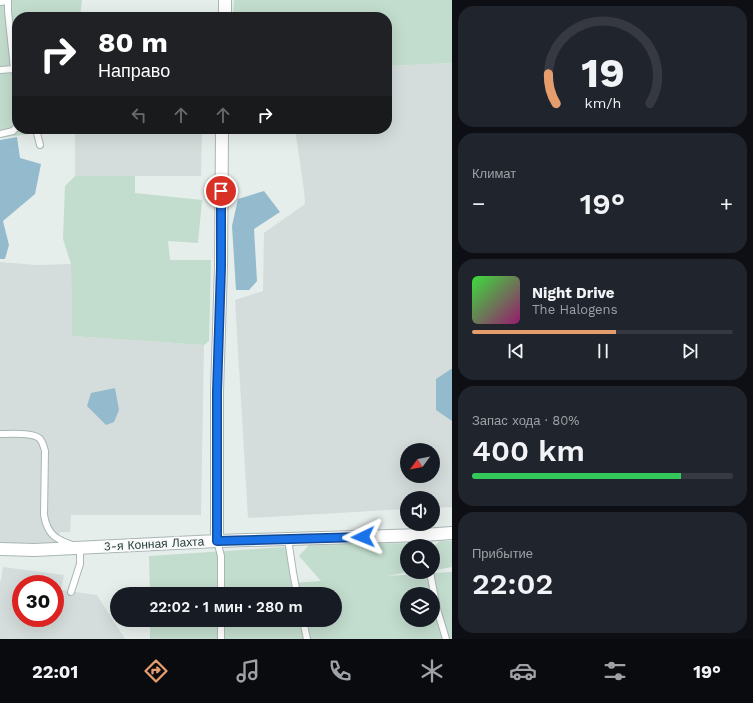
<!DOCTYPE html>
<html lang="ru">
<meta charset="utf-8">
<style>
:root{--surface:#171b24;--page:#20242c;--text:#f1f3f6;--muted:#9ea1a6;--line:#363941;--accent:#e59d6d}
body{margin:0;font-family:"Work Sans",sans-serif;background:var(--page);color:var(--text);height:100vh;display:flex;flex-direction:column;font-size:15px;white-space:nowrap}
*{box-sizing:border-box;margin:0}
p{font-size:13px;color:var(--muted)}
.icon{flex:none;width:22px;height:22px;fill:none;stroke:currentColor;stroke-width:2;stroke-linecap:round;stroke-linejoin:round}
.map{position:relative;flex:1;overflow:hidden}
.drawer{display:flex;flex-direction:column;gap:6px;padding:6px;background:#0d0f14;width:301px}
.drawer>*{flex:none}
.banner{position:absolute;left:12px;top:12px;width:380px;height:122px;border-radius:16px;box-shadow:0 4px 16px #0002;background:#202124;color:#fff;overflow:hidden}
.needle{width:26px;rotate:238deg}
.controls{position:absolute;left:400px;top:443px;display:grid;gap:8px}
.controls a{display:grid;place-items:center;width:40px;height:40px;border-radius:50%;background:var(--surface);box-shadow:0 4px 16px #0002;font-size:20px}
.speed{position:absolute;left:12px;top:575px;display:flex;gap:8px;font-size:20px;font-weight:700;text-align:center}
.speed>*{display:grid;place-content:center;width:52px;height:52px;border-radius:50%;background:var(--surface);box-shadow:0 4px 16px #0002;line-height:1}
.speed .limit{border:6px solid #d22;background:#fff;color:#111}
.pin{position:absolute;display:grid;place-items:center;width:34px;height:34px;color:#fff;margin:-17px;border:2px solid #fff;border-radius:50%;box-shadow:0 1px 4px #0007}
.me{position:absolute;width:44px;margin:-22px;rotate:268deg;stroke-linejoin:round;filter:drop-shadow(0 0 3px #0008)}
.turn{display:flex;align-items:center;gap:14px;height:84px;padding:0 20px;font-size:18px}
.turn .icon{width:52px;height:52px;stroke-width:2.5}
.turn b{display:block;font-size:28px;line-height:34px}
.lanes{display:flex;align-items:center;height:38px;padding:0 20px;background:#0003;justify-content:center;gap:20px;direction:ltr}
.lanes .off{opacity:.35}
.big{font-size:30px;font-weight:600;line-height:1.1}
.drawer .tile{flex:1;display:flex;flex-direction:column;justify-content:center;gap:6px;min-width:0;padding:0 14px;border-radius:16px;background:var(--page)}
.drawer .dial{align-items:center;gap:0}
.dial svg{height:104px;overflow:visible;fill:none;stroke:var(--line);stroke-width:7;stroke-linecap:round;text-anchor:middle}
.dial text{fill:var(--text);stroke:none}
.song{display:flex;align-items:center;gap:12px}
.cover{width:48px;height:48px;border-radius:6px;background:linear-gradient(135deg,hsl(120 70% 55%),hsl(320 70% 35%))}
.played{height:4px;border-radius:2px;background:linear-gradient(90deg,var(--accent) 55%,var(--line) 55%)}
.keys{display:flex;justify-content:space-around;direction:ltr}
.heat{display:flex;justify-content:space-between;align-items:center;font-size:22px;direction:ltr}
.charge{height:6px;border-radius:3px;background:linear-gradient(90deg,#34c759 80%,var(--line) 0)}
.trip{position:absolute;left:110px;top:587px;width:232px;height:40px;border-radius:20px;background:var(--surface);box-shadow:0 4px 16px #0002;font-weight:600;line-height:40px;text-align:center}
.tab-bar{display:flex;height:64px;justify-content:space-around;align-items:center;background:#090b0e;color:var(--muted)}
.tab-bar .icon{width:28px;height:28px}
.tab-bar .current{color:var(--accent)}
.tab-bar b{font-size:18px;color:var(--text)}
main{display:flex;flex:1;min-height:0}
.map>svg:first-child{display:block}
.built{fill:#d4dddb;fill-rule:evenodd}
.green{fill:#c2dccd;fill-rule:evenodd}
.water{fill:#94bbcd}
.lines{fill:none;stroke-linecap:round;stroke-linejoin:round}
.lane-casing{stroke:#a9b6b4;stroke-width:8}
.street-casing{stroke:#a9b6b4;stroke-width:14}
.lane{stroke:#fff;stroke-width:6}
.street{stroke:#fff;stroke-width:12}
.route-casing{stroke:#114b97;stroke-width:10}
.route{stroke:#1a73e8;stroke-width:7}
.labels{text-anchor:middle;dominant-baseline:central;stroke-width:4;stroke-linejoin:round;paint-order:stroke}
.street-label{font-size:12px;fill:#273e3c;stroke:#f7faf9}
</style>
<main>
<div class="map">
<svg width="452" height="639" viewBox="0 0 452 639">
<rect width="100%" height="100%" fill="#e6eeec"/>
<path class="built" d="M452,63v444l-19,1v-10h-26v11l-159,9 -13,-218 28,-9 1,-58 41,-29 -1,-14 -9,-61h92v-63zM407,450h26v26h-26z
M75,129h127l-1,47h-126z
M0,262l37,3 34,-1 1,72 132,9 -3,170h-130l-1,17h-10l-3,12 -57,-1z
M3,567l61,8 -3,15 36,5 28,44h-125v-58h1zM21,584h34v34h-34z"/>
<path class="green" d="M0,0h82l-2,17h-63v112h40v1l-57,8z
M234,0h218v63l-65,3v-49h-154z
M75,176h60v17l67,7 -4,43 -30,-2 2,19h41l-2,81 -5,4 -132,-9 -1,-72 -8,-25 2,-53z
M440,541h12v26l-16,3 -2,-24z
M420,543v3h-13v26l-19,4 64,-4v67h-302v-19h185v-26h-185l-1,-38 137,-9 5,36 30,-2 -22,-25 11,-12zM407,594h26v26h-26z"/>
<path class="water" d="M17,137l3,21 21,6 -6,30 -32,27 6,24 -4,14h-5v-119z
M264,191l16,21 -26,17 3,52 -8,9h-13l-4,-64 6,-27z
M451,369h1v52l-16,-11v-31z
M115,388l4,22 -5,12 -8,3 -19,-19 4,-13z"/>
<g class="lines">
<g class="lane-casing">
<path id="lane" d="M8,0v11l6,58 3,7
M0,2l8,-1
M0,70l14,-1
M36,129l4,16
M0,134l13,-3 4,-4
M0,434c10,0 34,-2 40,5 3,4 4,8 5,12l-1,64c4,24 16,25 36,33v16l-9,28
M423,535l2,11
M288,539l5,33 4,22
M217,541l4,15v38
M430,572l7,37 9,30
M221,620v19
M303,620l4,19"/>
</g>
<g class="street-casing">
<path id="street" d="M225,17v-17
M217,541v-149l4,-125 1,-138
M0,549l35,1 182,-9 206,-6 29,-2"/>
</g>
<use href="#lane" class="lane"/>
<use href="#street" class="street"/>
</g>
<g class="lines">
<g class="route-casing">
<path id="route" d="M221,191v76l-4,125v149l146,-4"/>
</g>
<use href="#route" class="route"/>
</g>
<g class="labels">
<g class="street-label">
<text transform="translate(154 544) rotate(-3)">3-я Конная Лахта</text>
</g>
</g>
</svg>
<div class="controls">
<a><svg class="needle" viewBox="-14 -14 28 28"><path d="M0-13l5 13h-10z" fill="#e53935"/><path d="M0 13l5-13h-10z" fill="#9ea1a6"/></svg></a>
<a><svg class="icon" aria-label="sound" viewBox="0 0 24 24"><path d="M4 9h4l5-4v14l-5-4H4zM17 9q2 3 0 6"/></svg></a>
<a><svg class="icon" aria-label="search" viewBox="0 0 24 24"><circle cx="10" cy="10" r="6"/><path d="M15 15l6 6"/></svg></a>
<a><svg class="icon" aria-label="layers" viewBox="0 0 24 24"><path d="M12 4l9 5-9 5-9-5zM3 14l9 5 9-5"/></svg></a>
</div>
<div class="speed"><div class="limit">30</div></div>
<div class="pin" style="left:221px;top:191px;background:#d93025"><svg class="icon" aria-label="arrive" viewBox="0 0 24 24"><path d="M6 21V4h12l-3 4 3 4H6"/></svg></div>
<svg class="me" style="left:363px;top:537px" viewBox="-20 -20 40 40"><path d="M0-17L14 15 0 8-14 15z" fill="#1a73e8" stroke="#fff" stroke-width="4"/></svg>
<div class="trip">22:02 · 1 мин · 280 m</div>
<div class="banner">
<div class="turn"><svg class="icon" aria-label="right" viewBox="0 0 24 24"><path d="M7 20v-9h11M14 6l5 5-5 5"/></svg><div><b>80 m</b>Направо</div></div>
<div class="lanes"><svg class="icon off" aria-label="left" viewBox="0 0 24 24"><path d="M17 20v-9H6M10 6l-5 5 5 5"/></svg><svg class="icon off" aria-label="ahead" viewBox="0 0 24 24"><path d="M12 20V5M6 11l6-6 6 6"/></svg><svg class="icon off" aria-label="ahead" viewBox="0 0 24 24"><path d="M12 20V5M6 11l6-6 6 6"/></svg><svg class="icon" aria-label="right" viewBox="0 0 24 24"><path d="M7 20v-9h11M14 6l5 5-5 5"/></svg></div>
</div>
</div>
<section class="drawer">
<div class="tile dial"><svg viewBox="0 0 100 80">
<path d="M14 69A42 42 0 1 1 86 69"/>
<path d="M14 69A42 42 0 0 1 8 46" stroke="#e59d6d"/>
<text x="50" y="56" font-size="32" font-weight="700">19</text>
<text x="50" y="72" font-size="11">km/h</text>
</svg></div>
<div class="tile"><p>Климат</p>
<div class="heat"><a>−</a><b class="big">19°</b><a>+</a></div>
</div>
<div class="tile">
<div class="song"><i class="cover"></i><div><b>Night Drive</b><p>The Halogens</p></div></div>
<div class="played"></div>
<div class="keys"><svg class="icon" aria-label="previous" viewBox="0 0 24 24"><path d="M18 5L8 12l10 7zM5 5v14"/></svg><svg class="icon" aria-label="pause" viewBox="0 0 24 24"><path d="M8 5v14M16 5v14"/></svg><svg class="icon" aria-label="next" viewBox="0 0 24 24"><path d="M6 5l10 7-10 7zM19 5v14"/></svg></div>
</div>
<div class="tile"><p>Запас хода · 80%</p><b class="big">400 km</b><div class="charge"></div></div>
<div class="tile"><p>Прибытие</p><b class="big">22:02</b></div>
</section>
</main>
<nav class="tab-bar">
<b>22:01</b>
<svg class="icon current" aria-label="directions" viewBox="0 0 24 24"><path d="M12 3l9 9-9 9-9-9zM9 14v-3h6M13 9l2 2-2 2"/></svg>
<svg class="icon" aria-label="music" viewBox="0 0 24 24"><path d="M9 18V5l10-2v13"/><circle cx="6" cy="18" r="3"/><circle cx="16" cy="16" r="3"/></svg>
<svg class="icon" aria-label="phone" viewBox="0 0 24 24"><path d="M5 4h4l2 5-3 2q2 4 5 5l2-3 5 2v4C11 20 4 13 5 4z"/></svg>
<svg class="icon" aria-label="climate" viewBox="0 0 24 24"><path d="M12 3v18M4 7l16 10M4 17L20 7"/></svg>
<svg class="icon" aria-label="car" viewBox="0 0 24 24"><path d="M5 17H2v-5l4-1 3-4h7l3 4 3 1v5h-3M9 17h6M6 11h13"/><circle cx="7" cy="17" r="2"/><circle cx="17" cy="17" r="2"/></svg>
<svg class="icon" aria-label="filters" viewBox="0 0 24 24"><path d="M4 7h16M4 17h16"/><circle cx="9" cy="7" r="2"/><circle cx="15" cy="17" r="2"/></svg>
<b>19°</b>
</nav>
